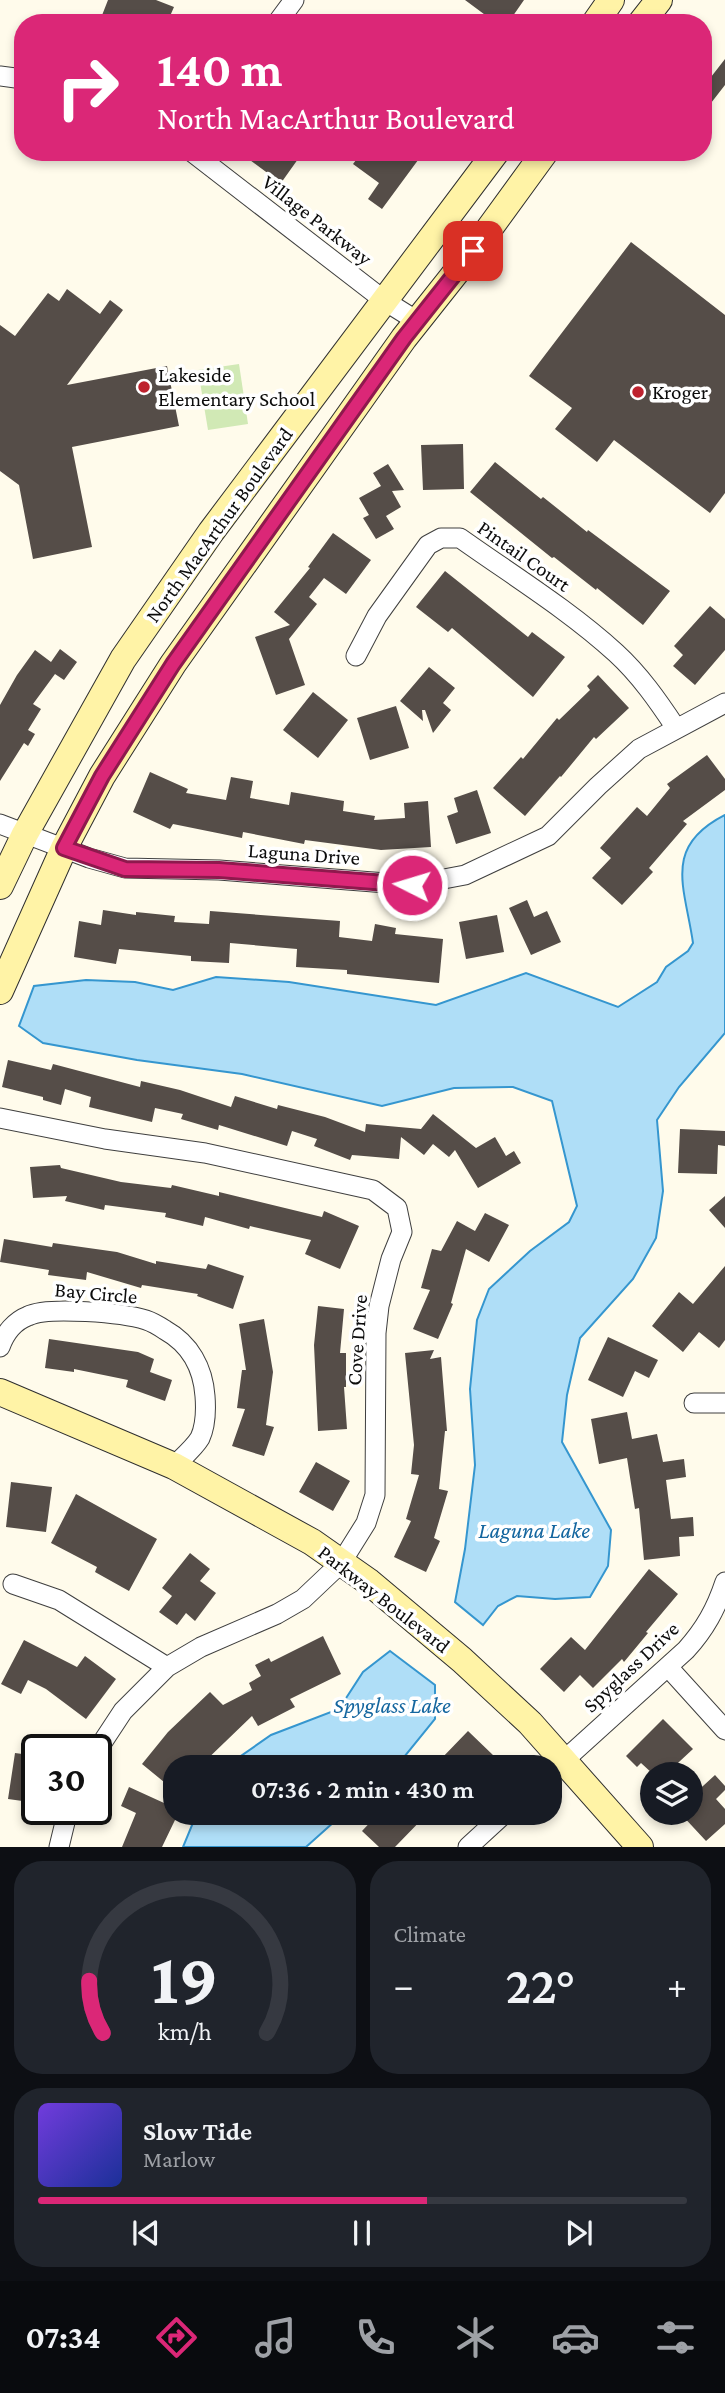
<!DOCTYPE html>
<meta charset="utf-8">
<style>
:root{--surface:#171b24;--page:#20242c;--text:#f1f3f6;--muted:#9ea1a6;--line:#363941;--accent:#db2777}
body{margin:0;font-family:"Crimson Pro",serif;background:var(--page);color:var(--text);height:100vh;display:flex;flex-direction:column;font-size:26px;white-space:nowrap}
*{box-sizing:border-box;margin:0}
p{font-size:23px;color:var(--muted)}
.icon{flex:none;width:38px;height:38px;fill:none;stroke:currentColor;stroke-width:2;stroke-linecap:round;stroke-linejoin:round}
.map{position:relative;height:1847px;overflow:hidden}
.details{display:flex;flex-direction:column;gap:14px;padding:14px;background:#0d0f14;flex:1}
.details>*{flex:none}
.hud{position:absolute;left:14px;top:14px;width:698px;height:147px;border-radius:28px;box-shadow:0 4px 10px #0003;background:#db2777;color:#fff;overflow:hidden}
.fabs{position:absolute;left:640px;top:1762px;display:grid;gap:14px}
.fabs a{display:grid;place-items:center;width:63px;height:63px;border-radius:50%;background:var(--surface);box-shadow:0 4px 10px #0003;font-size:35px}
.speed{position:absolute;left:21px;top:1734px;display:flex;gap:14px;font-size:35px;font-weight:700;text-align:center}
.speed>*{display:grid;place-content:center;width:91px;height:91px;border-radius:50%;background:var(--surface);box-shadow:0 4px 10px #0003;line-height:1}
.speed .limit{border:4px solid #111;border-radius:10px;background:#fff;color:#111}
.pin{position:absolute;display:grid;place-items:center;width:60px;height:60px;color:#fff;margin:-30px;border-radius:14px;box-shadow:0 4px 10px #0006}
.me{position:absolute;width:77px;margin:-38px;rotate:275deg;stroke-linejoin:round;filter:drop-shadow(0 0 5px #0008)}
.turn{display:flex;align-items:center;gap:24px;height:147px;padding:0 28px;font-size:32px}
.turn .icon{width:91px;height:91px;stroke-width:2.5}
.turn b{display:block;font-size:49px;line-height:60px}
.big{font-size:52px;font-weight:600;line-height:1.1}
.details .card{flex:1;display:flex;flex-direction:column;justify-content:center;gap:10px;min-width:0;padding:0 24px;border-radius:28px;background:var(--page)}
.details .dial{align-items:center;gap:0}
.dial svg{height:182px;overflow:visible;fill:none;stroke:var(--line);stroke-width:7;stroke-linecap:round;text-anchor:middle}
.dial text{fill:var(--text);stroke:none}
.song{display:flex;align-items:center;gap:21px}
.cover{width:84px;height:84px;border-radius:10px;background:linear-gradient(135deg,hsl(260 70% 55%),hsl(230 70% 35%))}
.played{height:7px;border-radius:4px;background:linear-gradient(90deg,var(--accent) 60%,var(--line) 60%)}
.keys{display:flex;justify-content:space-around;direction:ltr}
.heat{display:flex;justify-content:space-between;align-items:center;font-size:38px;direction:ltr}
.details .tiles{flex:1;display:grid;gap:14px;grid-template-columns:1fr 1fr}
.card:last-child{grid-column:span 2}
.trip{position:absolute;left:163px;top:1755px;width:399px;height:70px;border-radius:28px;background:var(--surface);box-shadow:0 4px 10px #0003;font-weight:600;line-height:70px;text-align:center}
.tab-bar{display:flex;height:112px;justify-content:space-around;align-items:center;background:#090b0e;color:var(--muted)}
.tab-bar .icon{width:49px;height:49px}
.tab-bar .selected{color:var(--accent)}
.tab-bar b{font-size:32px;color:var(--text)}
.map>svg:first-child{display:block}
.green{fill:#d1e9b5}
.water{fill:#afdef7;stroke:#3596cf;stroke-width:2}
.building{fill:#554d48}
.lines{fill:none;stroke-linecap:round;stroke-linejoin:round}
.street-casing{stroke:#3f3f3f;stroke-width:21}
.secondary-casing{stroke:#2e2e2e;stroke-width:28}
.street{stroke:#fff;stroke-width:19}
.secondary{stroke:#fff3a6;stroke-width:26}
.route-casing{stroke:#8e194d;stroke-width:18}
.route{stroke:#db2777;stroke-width:12}
.poi-dot{fill:#be222e;stroke:#fff;stroke-width:2.5}
.labels{text-anchor:middle;dominant-baseline:central;stroke-width:7;stroke-linejoin:round;paint-order:stroke}
.street-label{font-size:21px;fill:#0c0c0c;stroke:#fff}
.poi-label{font-size:21px;fill:#0c0c0c;stroke:#fff;text-anchor:start}
.water-label{font-size:23px;font-style:italic;fill:#14669f;stroke:#fff}
</style>
<div class="map">
<svg width="725" height="1847" viewBox="0 0 725 1847">
<rect width="100%" height="100%" fill="#fffbeb"/>
<path class="green" d="M239,364l9,60 -40,6 -10,-60z"/>
<path class="water" d="M725,815v218l-46,54 -22,33 6,71 -7,47 -23,41 -53,59 -13,57 -5,47 49,88 -3,36 -18,31 -35,2 -38,-3 -19,10 -15,19 -28,-23 10,-53 10,-84 -5,-76 7,-69 12,-31 41,-38 39,-29 8,-16 -25,-105 -39,-14 -59,1 -72,18 -140,-32 -105,-14 -94,-17 -24,-17 15,-40 52,-6 49,2 38,8 43,-13 73,5 147,23 90,-32 92,34 39,-25 9,-15 22,-16 5,-8c-8,-56 -31,-96 32,-128z
M390,1651l45,34v34l-39,48h-171l46,-32 68,-26 24,-37z
M197,1813h147l-38,34h-123z"/>
<path class="building" d="M108,0h48l18,7 -7,16h-68z
M465,0h59l-16,23h-12z
M725,59v26l-21,27v-26z
M239,152h64l-22,31z
M362,152h62l-42,57 -14,-10 11,-16 -26,-19z
M631,242l94,73v178l-15,20 -96,-73 -17,22 -42,-33 17,-21 -43,-32z
M67,289l33,25 10,-14 13,10 -56,75 100,-19 12,60 -107,21 20,100 -59,12 -14,-74 -19,-14v-146l15,11 33,-43 11,8z
M463,444l1,45 -41,1 -2,-45z
M495,462l46,37 2,-2 44,35 1,-2 82,61 -27,34 -46,-37 -1,2 -42,-33 -2,1 -82,-66z
M388,464l16,26 -12,1 9,16 -15,9 8,13 -18,10 -13,-21 6,-3 -10,-17 22,-12 -8,-13z
M333,533l38,27 -25,34 -22,-16 -15,19 8,7 -28,35 16,46 -29,10 -21,-58 35,-12 -16,-13 36,-44 -2,-1z
M445,571l83,66 4,-5 33,25 -32,40 -81,-69 -4,4 -32,-25z
M710,606l15,13v31l-30,35 -22,-19 10,-11 -9,-9z
M60,649l17,13 -13,18 -9,-6 -22,30 8,5 -13,21 7,4 -7,12 -4,-3 -24,38v-76l17,-30 18,-25 16,12z
M429,667l26,21 -12,15 8,7 -18,23 -8,-23h-3l1,11 -23,-20z
M598,675l31,33 -33,31 -2,-2 -33,40 -1,-1 -35,40 -32,-28 28,-31 2,2 34,-41 2,2 31,-30 -3,-4z
M313,692l35,28 -30,38 -35,-28z
M396,706l13,42 -39,12 -13,-42z
M707,755l18,24v11l-42,31 4,3 -38,44 4,4 -31,33 -30,-27 19,-20 -11,-10 37,-41 10,9 23,-28 -3,-4z
M150,772l38,17 -2,4 40,7 5,-23 22,4 -3,17 39,7 2,-13 53,9 -1,10 32,5 -1,4 31,-2 -1,-15 24,-2 3,46 -50,3 -76,-10 -1,4 -61,-12 -1,6 -69,-14 -3,5 -37,-17z
M477,790l14,43 -35,11 -9,-28 11,-4 -4,-14z
M527,900l7,17 13,-6 14,31 -30,13 -22,-47z
M103,910l33,5v-3l39,4 -1,6 35,2 1,-13 130,10 -1,16 33,4 3,-17 21,4 -1,6 48,5 -4,44 -92,-9v-4l-51,-3 1,-18 -67,-6 -1,20 -38,-2v-5l-72,-7 -3,15 -42,-7 5,-36 22,4z
M497,915l7,37 -38,7 -7,-37z
M8,1060l43,10 2,-6 87,23 1,-6 39,9 51,17 4,-11 42,13 1,-4 47,12 40,15 1,-8 55,5 12,-15 43,34 19,-11 11,19 8,-5 7,12 -43,25 -23,-38 -6,7 -16,-13 -9,11 -23,-18 -2,22 -47,-4 -2,5 -36,-14 3,-7 -25,-8 -5,15 -68,-21 -1,5 -37,-11 2,-5 -28,-6 -3,14 -63,-15 2,-10 -26,-8 -4,16 -18,-5v-3l-41,-10z
M680,1129l45,2v15l-7,-1 -1,29 -39,-1z
M60,1165l1,3 60,14 50,6 1,-3 47,11v-4l103,25 2,-6 35,15 -19,43 -35,-15 6,-14 -61,-14 -1,3 -44,-12 -2,9 -38,-9 1,-4 -61,-8 -1,5 -39,-9 2,-5 -34,2 -3,-31z
M725,1196v32l-16,-18z
M485,1213l24,12 -20,37 -23,-13 -15,54 2,1 -15,35 -25,-10 17,-39 -9,-2 11,-39 9,2 16,-30 18,10z
M4,1239l48,8 1,-4 64,9 39,12v-3l50,8 2,-5 36,12 -11,33 -36,-13 1,-2 -56,-9 -1,3 -54,-16 -1,8 -38,-5 1,-5 -49,-8z
M725,1266v74l-6,8 -20,-16 -16,20 -31,-26 27,-34 14,12z
M318,1306l26,3 -4,44h6v34h-2l3,42 -29,2 -4,-86z
M264,1319l9,53 -7,53 8,2 -10,29 -32,-10 13,-37 -8,-1 5,-38h4l-7,-46z
M608,1337l50,23 -9,18 -14,-7 -12,26 -35,-17z
M49,1339l89,13 16,7 -4,13 22,8 -7,21 -39,-14 2,-7 -54,-11v3l-29,-4z
M434,1350l-4,9 11,-2 6,74h-2l-6,58 9,2 -14,47 6,3 -14,31 -32,-15 17,-36 -5,-2 13,-44 -8,-1 3,-29 -9,-92z
M627,1412l5,27 25,-5 6,28 21,-3 2,18 -20,3 5,39 22,-2 1,19 -15,1 1,19 -36,4 -5,-52 -4,1 -8,-51 -28,6 -8,-45z
M316,1462l34,19 -17,30 -34,-19z
M11,1482l41,5 -6,45 -40,-5z
M76,1494l81,45 -28,52 -34,-19 2,-5 -46,-24z
M190,1553l20,16 -10,12 16,12 -21,28 -9,-8 -9,12 -18,-13 13,-16 -10,-8z
M649,1569l29,25 -32,38 2,1 -24,29 -2,-3 -29,29 -13,-13 -16,17 -24,-23 31,-32 14,13z
M323,1636l18,38 -51,25 5,8 -37,19 -6,-10 -54,52h-23v23l-33,-27 26,-32 42,-40 13,13 29,-15 -3,-7 12,-7 -6,-11 14,-7 2,4z
M24,1640l53,27 8,-11 31,23 -30,40 -40,-30 -18,-9 -7,14 -20,-10z
M663,1719l30,30 -27,25h-13l-12,-11 -4,4 -11,-11z
M468,1731l26,25 -11,12h-38l-6,-7z
M15,1753l22,3v47l-29,-4z
M715,1775l10,11v4l-9,9 9,10v15l-19,17 -26,-28h11v-16z
M129,1787l46,21v12l-13,27h-40l14,-34 -15,-7z
M379,1813h49l-33,34h-16l-17,-16z"/>
<g class="lines">
<g class="street-casing">
<path id="street" d="M277,23l17,-23
M0,76l23,3
M192,152l193,149 32,20
M356,656l21,-40 51,-71 13,-7h19c52,37 109,72 156,115 24,22 42,48 60,75
M0,824l89,34 36,10 94,2 193,15 53,-10 83,-39 50,-50 41,-37 86,-46
M0,1118l105,21 100,14 168,37 24,18 5,24 -11,27 -12,47 -3,27 -1,162 -9,28 -25,40 -38,36 -26,15 -76,33 -34,20 -44,44 -27,41
M0,1347c5,-14 15,-26 28,-31 20,-10 96,-3 118,4 6,2 13,6 19,10 25,14 38,38 40,66 1,13 1,29 -5,42 -6,10 -18,20 -26,28
M694,1403h31
M13,1584l46,16 108,67
M668,1667l57,63
M550,1773l136,-123c19,-21 30,-41 39,-68
M59,1847l9,-37
M468,1847l37,-34"/>
</g>
<g class="secondary-casing">
<path id="secondary" d="M595,23l16,-23
M641,23l18,-23
M0,886l25,-52 98,-175 88,-127 285,-380
M0,991l64,-143 38,-72 71,-112 231,-326 69,-87 72,-99
M0,1392l174,74 138,76 57,40 93,78 68,63 110,124"/>
</g>
<use href="#street" class="street"/>
<use href="#secondary" class="secondary"/>
</g>
<g class="lines">
<g class="route-casing">
<path id="route" d="M412,885l-193,-15 -94,-1 -61,-21 38,-72 71,-112 231,-326 69,-87"/>
</g>
<use href="#route" class="route"/>
</g>
<g class="poi-dot">
<circle cx="144" cy="387" r="7"/>
<circle cx="638" cy="392" r="7"/>
</g>
<g class="labels">
<g class="street-label">
<text transform="translate(317 220) rotate(38)">Village Parkway</text>
<text transform="translate(219 525) rotate(-54)">North MacArthur Boulevard</text>
<text transform="translate(524 556) rotate(35)">Pintail Court</text>
<text transform="translate(304 854) rotate(4)">Laguna Drive</text>
<text transform="translate(96 1293) rotate(5)">Bay Circle</text>
<text transform="translate(357 1340) rotate(-86)">Cove Drive</text>
<text transform="translate(384 1599) rotate(38)">Parkway Boulevard</text>
<text transform="translate(631 1667) rotate(-43)">Spyglass Drive</text>
</g>
<g class="poi-label">
<text x="158" y="375">Lakeside<tspan x="158" dy="24">Elementary School</tspan></text>
<text x="652" y="392">Kroger</text>
</g>
<g class="water-label">
<text x="534" y="1530">Laguna Lake</text>
<text x="392" y="1705">Spyglass Lake</text>
</g>
</g>
</svg>
<div class="fabs">
<a><svg class="icon" aria-label="layers" viewBox="0 0 24 24"><path d="M12 4l9 5-9 5-9-5zM3 14l9 5 9-5"/></svg></a>
</div>
<div class="speed"><div class="limit">30</div></div>
<div class="pin" style="left:473px;top:251px;background:#d93025"><svg class="icon" aria-label="arrive" viewBox="0 0 24 24"><path d="M6 21V4h12l-3 4 3 4H6"/></svg></div>
<svg class="me" style="left:412px;top:885px" viewBox="-20 -20 40 40"><circle r="17" fill="#db2777" stroke="#fff" stroke-width="3"/><path d="M0-11L8 9 0 5-8 9z" fill="#fff"/></svg>
<div class="trip">07:36 · 2 min · 430 m</div>
<div class="hud">
<div class="turn"><svg class="icon" aria-label="right" viewBox="0 0 24 24"><path d="M7 20v-9h11M14 6l5 5-5 5"/></svg><div><b>140 m</b>North MacArthur Boulevard</div></div>
</div>
</div>
<section class="details">
<div class="tiles">
<div class="card dial"><svg viewBox="0 0 100 80">
<path d="M14 69A42 42 0 1 1 86 69"/>
<path d="M14 69A42 42 0 0 1 8 46" stroke="#db2777"/>
<text x="50" y="56" font-size="32" font-weight="700">19</text>
<text x="50" y="72" font-size="11">km/h</text>
</svg></div>
<div class="card"><p>Climate</p>
<div class="heat"><a>−</a><b class="big">22°</b><a>+</a></div>
</div>
<div class="card">
<div class="song"><i class="cover"></i><div><b>Slow Tide</b><p>Marlow</p></div></div>
<div class="played"></div>
<div class="keys"><svg class="icon" aria-label="previous" viewBox="0 0 24 24"><path d="M18 5L8 12l10 7zM5 5v14"/></svg><svg class="icon" aria-label="pause" viewBox="0 0 24 24"><path d="M8 5v14M16 5v14"/></svg><svg class="icon" aria-label="next" viewBox="0 0 24 24"><path d="M6 5l10 7-10 7zM19 5v14"/></svg></div>
</div>
</div>
</section>
<nav class="tab-bar">
<b>07:34</b>
<svg class="icon selected" aria-label="directions" viewBox="0 0 24 24"><path d="M12 3l9 9-9 9-9-9zM9 14v-3h6M13 9l2 2-2 2"/></svg>
<svg class="icon" aria-label="music" viewBox="0 0 24 24"><path d="M9 18V5l10-2v13"/><circle cx="6" cy="18" r="3"/><circle cx="16" cy="16" r="3"/></svg>
<svg class="icon" aria-label="phone" viewBox="0 0 24 24"><path d="M5 4h4l2 5-3 2q2 4 5 5l2-3 5 2v4C11 20 4 13 5 4z"/></svg>
<svg class="icon" aria-label="climate" viewBox="0 0 24 24"><path d="M12 3v18M4 7l16 10M4 17L20 7"/></svg>
<svg class="icon" aria-label="car" viewBox="0 0 24 24"><path d="M5 17H2v-5l4-1 3-4h7l3 4 3 1v5h-3M9 17h6M6 11h13"/><circle cx="7" cy="17" r="2"/><circle cx="17" cy="17" r="2"/></svg>
<svg class="icon" aria-label="filters" viewBox="0 0 24 24"><path d="M4 7h16M4 17h16"/><circle cx="9" cy="7" r="2"/><circle cx="15" cy="17" r="2"/></svg>
</nav>
